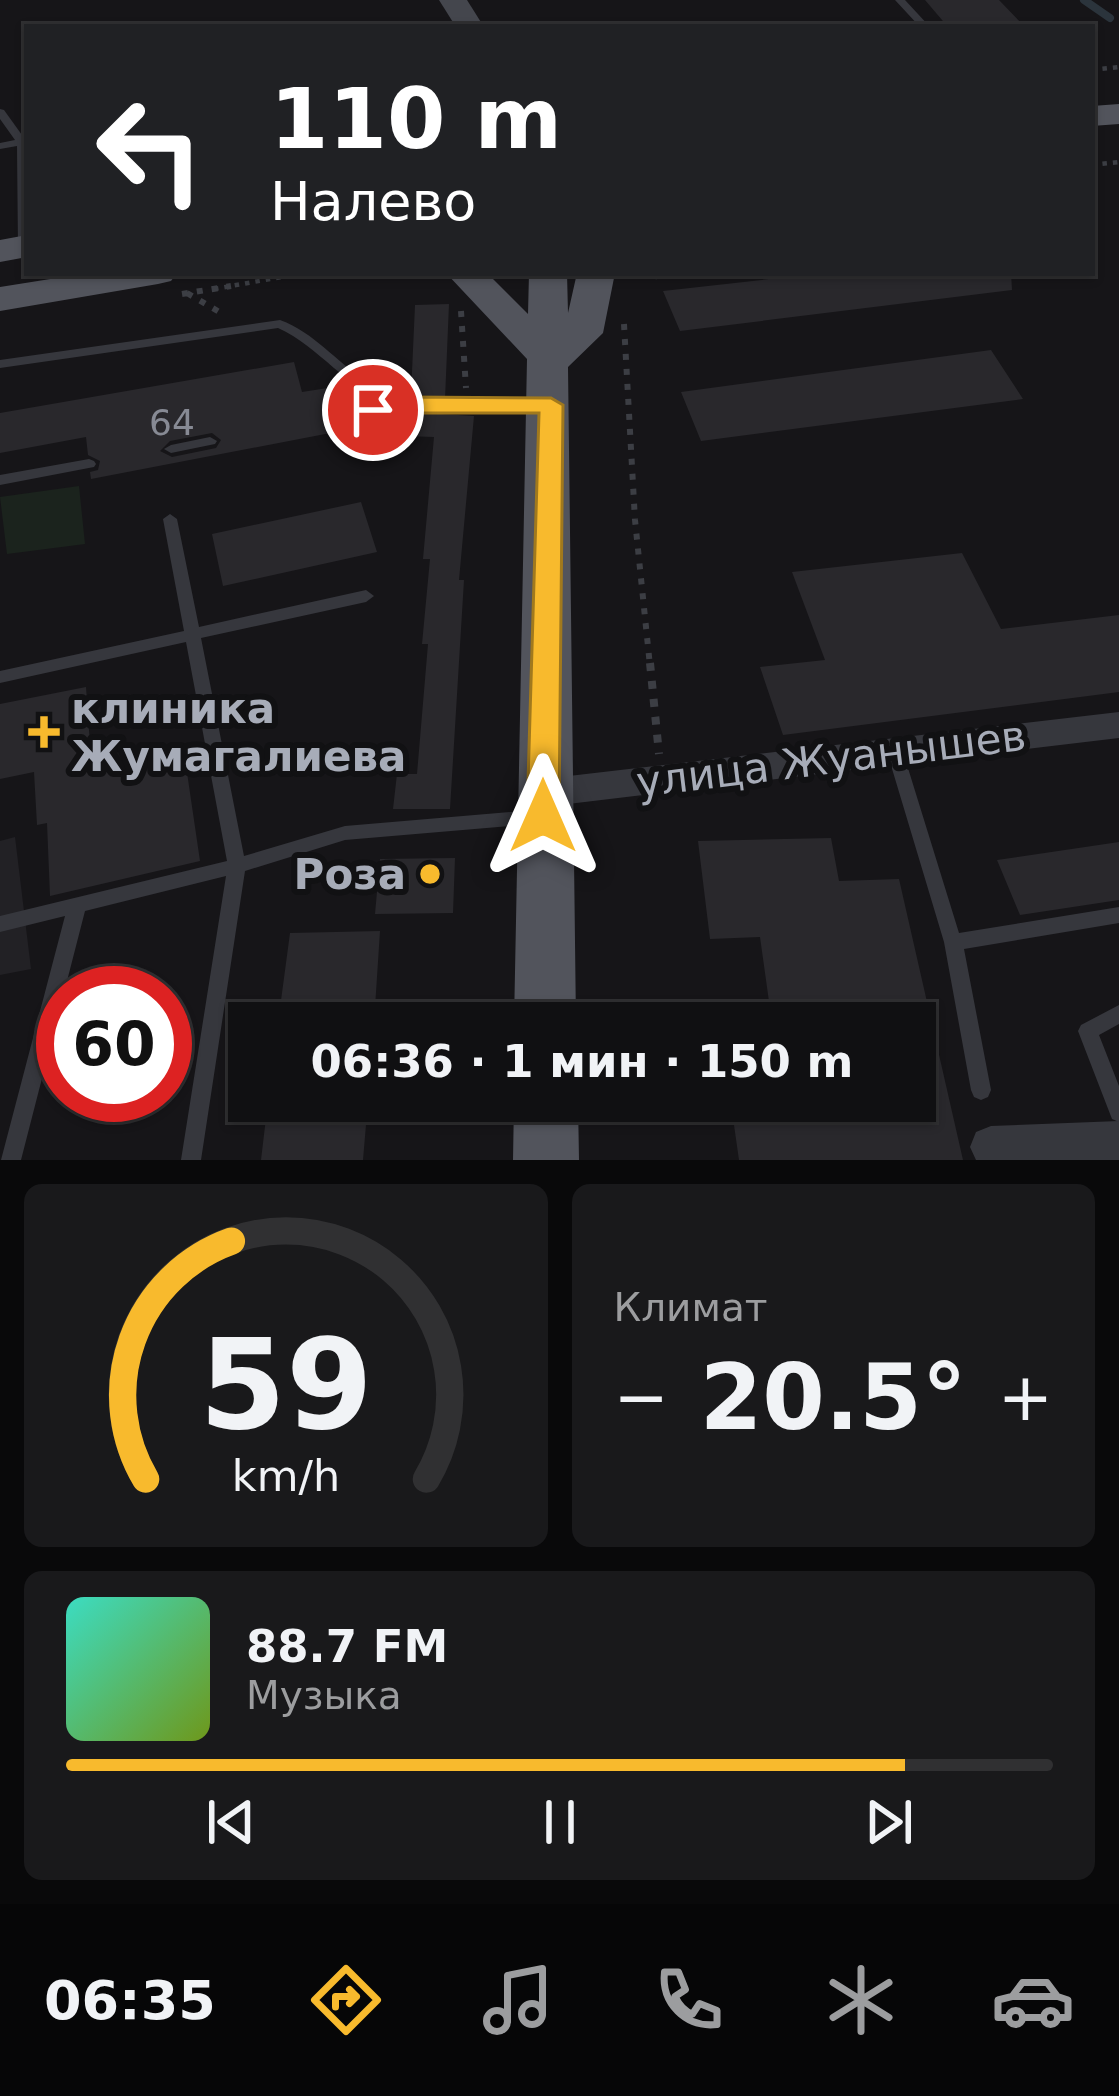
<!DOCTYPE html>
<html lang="ru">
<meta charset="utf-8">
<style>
:root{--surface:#101012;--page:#19191b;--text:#f1f3f6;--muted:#9c9d9f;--line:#303032;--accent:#f8ba2d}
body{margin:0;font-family:"DejaVu Sans",sans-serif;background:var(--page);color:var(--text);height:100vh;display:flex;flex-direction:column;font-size:45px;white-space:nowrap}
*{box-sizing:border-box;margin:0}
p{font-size:39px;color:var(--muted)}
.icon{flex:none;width:66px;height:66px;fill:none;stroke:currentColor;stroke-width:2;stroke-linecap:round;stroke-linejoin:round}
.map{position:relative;height:1160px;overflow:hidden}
.details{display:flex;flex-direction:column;gap:24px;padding:24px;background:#09090a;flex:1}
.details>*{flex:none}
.hud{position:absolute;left:24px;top:24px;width:1071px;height:252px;border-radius:0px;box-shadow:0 3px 9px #0004,0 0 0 3px var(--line);background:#202124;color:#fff;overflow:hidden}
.speed{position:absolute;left:36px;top:966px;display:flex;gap:24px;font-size:60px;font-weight:700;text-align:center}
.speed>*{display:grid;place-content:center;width:156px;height:156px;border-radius:50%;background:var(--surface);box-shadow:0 3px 9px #0004,0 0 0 3px var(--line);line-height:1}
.speed .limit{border:18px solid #d22;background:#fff;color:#111}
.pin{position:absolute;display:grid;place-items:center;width:102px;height:102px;color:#fff;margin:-51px;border:6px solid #fff;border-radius:50%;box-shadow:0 3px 12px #0007}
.me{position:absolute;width:132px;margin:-66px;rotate:0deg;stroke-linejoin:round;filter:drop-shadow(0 0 9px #0008)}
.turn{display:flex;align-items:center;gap:42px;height:252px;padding:0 48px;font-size:54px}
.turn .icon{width:156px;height:156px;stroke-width:2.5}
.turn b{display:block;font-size:84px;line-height:102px}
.big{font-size:90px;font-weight:800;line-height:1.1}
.details .tile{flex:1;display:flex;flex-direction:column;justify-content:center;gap:18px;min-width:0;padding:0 42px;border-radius:18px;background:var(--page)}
.details .dial{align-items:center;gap:0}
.dial svg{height:312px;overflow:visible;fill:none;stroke:var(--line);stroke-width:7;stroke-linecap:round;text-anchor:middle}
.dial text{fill:var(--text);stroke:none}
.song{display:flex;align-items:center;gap:36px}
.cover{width:144px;height:144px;border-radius:18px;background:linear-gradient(135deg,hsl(170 70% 55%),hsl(80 70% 35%))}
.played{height:12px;border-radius:6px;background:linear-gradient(90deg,var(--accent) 85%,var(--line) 85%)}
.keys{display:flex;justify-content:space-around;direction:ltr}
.heat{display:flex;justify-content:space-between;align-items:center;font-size:66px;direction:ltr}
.details .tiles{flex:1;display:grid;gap:24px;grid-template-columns:1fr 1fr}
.tile:last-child{grid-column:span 2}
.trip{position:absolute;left:228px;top:1002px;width:708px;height:120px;border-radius:0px;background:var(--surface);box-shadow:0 3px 9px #0004,0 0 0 3px var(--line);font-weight:800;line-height:120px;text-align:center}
.tab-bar{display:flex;height:192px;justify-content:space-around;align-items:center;background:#060607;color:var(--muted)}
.tab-bar .icon{width:84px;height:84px}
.tab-bar .on{color:var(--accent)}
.tab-bar b{font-size:54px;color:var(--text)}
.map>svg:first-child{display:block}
.built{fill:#222125}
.green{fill:#1b231d}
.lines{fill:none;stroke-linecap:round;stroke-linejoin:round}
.stream{stroke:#2b343c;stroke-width:8}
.building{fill:#29282c;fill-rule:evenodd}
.path-far2{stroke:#3c3e44;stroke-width:4.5;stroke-dasharray:4.5 6;stroke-linecap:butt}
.path-far1{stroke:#3c3e44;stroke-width:6;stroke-dasharray:6 9;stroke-linecap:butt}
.path{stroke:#3c3e44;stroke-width:8;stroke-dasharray:8 10;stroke-linecap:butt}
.lane{fill:#36373d;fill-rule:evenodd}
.street{fill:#36373d;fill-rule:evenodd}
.secondary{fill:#44464d;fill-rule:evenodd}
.primary{fill:#52545c;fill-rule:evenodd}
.route{fill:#f8ba2d;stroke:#a1791d;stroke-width:3}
.poi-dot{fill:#f8ba2d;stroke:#111113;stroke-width:4.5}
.labels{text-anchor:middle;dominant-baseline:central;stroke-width:12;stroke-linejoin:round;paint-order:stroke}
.number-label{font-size:36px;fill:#878a94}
.poi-label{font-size:42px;font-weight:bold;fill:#a7acb8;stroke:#111113;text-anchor:start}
.street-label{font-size:42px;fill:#a7acb8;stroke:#111113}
</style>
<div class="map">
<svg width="1119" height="1160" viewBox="0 0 1119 1160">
<rect width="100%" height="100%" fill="#161518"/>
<path class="built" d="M15,837l16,132 -31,6v-134z"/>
<path class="green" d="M79,486l6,58 -78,10 -7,-57z"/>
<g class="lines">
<path class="stream" d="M1084,0l26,18"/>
</g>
<path class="building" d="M925,0h74l26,27h-77z
M823,273h188l1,17 -332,41 -17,-40z
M449,304l-4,95 -34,-5 4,-89z
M991,350l32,49 -322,42 -20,-49z
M294,362l8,30 32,-5 5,20 -8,11 13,5 2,7 -255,49 -1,-7 8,-2 2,-9 -12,-6 -2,-18 -86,16v-40zM212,433l9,7 -5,8 -44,9 -12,-6 10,-10z
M409,412l65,4 -15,164h5l-14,229h-57l4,-35h20l11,-130h-6l8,-85h-7l11,-122 -29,-1z
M361,502l16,50 -154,34 -11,-52z
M962,553l39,76 118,-14v77l-336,43 -23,-68 65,-7 -33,-88z
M86,687l6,86 92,-21 16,109 -150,35 -3,-73 -10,2 -3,-53 -34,7v-75z
M831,838l8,43 60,-2 64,281h-224l-6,-42 53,-2 -2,-15h131v-78h-143l-12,-86 -50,2 -12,-98z
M1119,842v58l-99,15 -23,-55z
M455,858l-2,55 -78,1 5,-55z
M380,931l-6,92h-96l12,-90z
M268,1101h100l-5,59h-102z"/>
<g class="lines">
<path class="path-far2" d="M1092,70l27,-3
M1092,165l27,-3
M656,273v4l39,-4
M214,289l90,-16"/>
<path class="path-far1" d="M187,293l34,20
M182,294l49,-8
M461,311l5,77
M624,324l11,196 15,146"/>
<path class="path" d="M650,663l9,91"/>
<path class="lane" d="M895,0h10l25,27h-10z
M0,109l4,1 23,32v108h-3l-6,-3 -1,-101 -17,3v-6l15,-3 -15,-21z
M280,320c35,13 55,41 85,60 51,34 119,22 177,21l7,4 -7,4 -92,3 -43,-5 -65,12 -5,-1 -2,-3 2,-3 54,-9c-45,-14 -71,-56 -113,-75l-278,40v-8z
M210,437l7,4 -2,3 -44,9 -7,-4 7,-4z
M89,459l5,2 2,3 -2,3 -94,18v-10z
M170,514l7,5 22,108 167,-37 8,6 -8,6 -165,36 43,218 101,-30 189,-16 6,2 3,5 -3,5 -6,2 -189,16 -100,31 -44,289h-20l45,-284 -141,35 -64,249h-20l64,-244 -65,16v-16l227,-55 -41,-219 -186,41v-12l184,-40 -21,-112z
M895,745l6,2 2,5 56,181 160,-26v16l-155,26 27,141 -3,7 -7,3 -7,-3 -3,-7 -27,-148 -57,-190 2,-5z
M1119,1005v19l-20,11 20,51v36l-7,-3 -34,-88 3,-6z"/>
<path class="street" d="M1119,712v26l-576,69 -12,-4 -5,-10 5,-10 12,-4z
M1119,1121v39h-143l-6,-13 6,-15 15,-6z"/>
<path class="secondary" d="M439,0h28l17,27h-28z"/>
<path class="primary" d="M1119,104v20l-27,2v-20z
M27,235v22l-27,5v-22z
M88,273h89l-6,8 -13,3 -158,27v-24z
M446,273h41l41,41 1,-41h38l1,40 9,-40h38l-12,60 -35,34 8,656h-62l13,-664z
M514,1101h64l1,59h-66z"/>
</g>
<path class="route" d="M405,397l146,1 12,7 -4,411 -5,10 -11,3 -11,-3 -5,-10 12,-403h-134l-32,5 -12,-8 4,-6z"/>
<g class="poi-dot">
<path d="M38 714h12v12h12v12h-12v12h-12v-12h-12v-12h12z"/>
<circle cx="430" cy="874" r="12"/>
</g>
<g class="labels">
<g class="number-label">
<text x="172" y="422">64</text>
</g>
<g class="poi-label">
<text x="71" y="708">клиника<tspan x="71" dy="48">Жумагалиева</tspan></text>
<text x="406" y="874" text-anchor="end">Роза</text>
</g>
<g class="street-label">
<text transform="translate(831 759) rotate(-7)">улица Жуанышев</text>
</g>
</g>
</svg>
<div class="speed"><div class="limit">60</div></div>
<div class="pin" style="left:373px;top:410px;background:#d93025"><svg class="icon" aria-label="arrive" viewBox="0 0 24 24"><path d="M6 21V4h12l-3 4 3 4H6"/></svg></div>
<svg class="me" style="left:543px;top:816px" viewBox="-20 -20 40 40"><path d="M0-17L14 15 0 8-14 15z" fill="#f8ba2d" stroke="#fff" stroke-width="4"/></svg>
<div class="trip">06:36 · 1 мин · 150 m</div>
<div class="hud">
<div class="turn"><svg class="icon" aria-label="left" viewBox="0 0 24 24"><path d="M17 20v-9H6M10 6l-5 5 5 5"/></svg><div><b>110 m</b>Налево</div></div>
</div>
</div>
<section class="details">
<div class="tiles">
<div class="tile dial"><svg viewBox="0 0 100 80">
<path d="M14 69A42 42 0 1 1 86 69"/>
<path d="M14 69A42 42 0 0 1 36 8" stroke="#f8ba2d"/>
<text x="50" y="56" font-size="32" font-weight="700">59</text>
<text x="50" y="72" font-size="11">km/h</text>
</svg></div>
<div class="tile"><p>Климат</p>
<div class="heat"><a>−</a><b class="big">20.5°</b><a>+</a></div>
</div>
<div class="tile">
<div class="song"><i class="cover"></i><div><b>88.7 FM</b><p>Музыка</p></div></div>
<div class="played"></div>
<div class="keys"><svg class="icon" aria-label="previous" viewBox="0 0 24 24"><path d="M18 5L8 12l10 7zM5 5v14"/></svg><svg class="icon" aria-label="pause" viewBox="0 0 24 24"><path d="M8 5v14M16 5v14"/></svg><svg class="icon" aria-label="next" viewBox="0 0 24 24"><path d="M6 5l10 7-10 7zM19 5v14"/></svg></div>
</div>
</div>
</section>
<nav class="tab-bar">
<b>06:35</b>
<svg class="icon on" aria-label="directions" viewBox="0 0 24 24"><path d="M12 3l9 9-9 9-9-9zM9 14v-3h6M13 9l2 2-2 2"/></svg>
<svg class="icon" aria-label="music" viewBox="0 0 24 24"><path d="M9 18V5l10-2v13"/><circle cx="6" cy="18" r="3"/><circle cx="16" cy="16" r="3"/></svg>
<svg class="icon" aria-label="phone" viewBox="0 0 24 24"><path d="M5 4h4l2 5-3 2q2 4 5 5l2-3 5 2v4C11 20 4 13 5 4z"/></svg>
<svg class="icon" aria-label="climate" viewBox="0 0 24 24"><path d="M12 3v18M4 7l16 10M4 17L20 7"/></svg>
<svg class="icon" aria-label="car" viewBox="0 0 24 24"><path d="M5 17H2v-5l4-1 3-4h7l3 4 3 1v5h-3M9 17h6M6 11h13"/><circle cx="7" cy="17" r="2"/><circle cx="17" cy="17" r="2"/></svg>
</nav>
